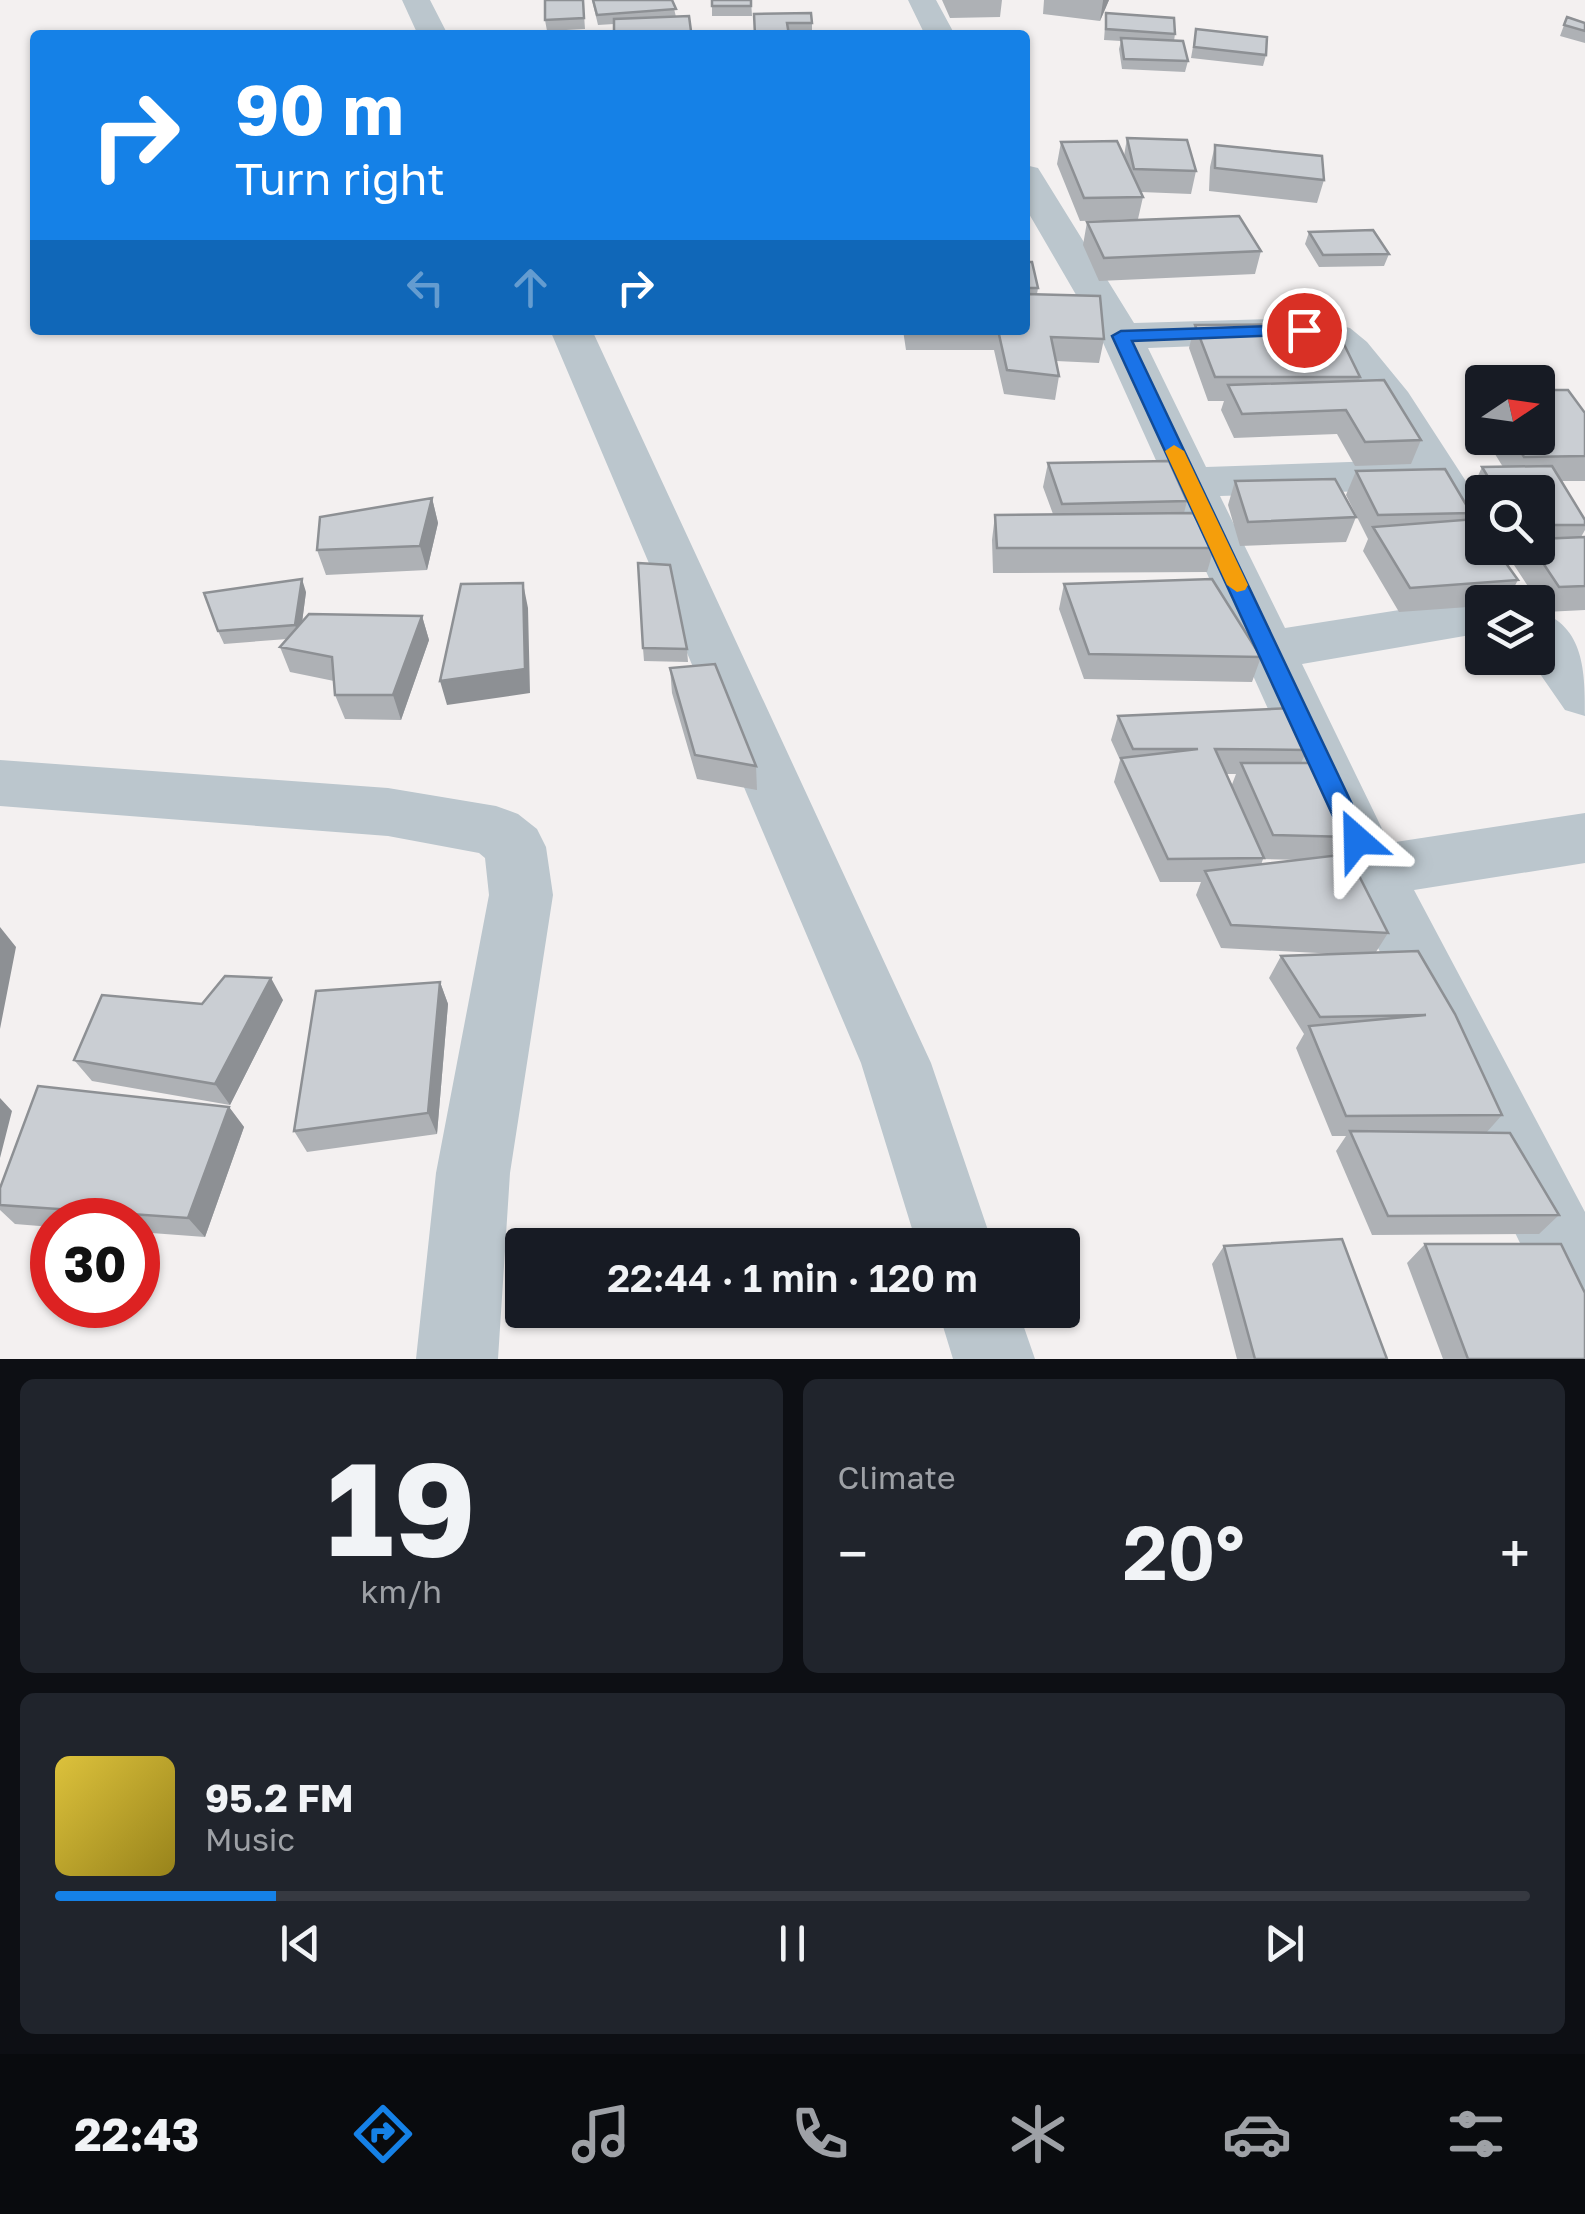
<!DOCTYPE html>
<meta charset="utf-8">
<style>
:root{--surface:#171b24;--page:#20242c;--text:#f1f3f6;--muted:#9ea1a6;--line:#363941;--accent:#1581e7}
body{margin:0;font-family:"Golos Text",sans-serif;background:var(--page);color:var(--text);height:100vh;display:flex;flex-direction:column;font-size:38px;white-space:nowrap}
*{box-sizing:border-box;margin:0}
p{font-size:32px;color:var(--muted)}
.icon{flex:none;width:55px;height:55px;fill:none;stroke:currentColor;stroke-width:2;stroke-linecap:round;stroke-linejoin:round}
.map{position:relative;height:1359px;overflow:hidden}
.details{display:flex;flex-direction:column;gap:20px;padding:20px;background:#0d0f14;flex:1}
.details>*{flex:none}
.top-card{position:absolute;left:30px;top:30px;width:1000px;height:305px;border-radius:10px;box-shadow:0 2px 8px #0004;background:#1581e7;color:#fff;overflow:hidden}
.needle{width:65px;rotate:77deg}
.buttons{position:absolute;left:1465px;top:365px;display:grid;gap:20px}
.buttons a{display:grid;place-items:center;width:90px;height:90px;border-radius:10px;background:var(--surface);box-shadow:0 2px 8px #0004;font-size:50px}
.speed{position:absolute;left:30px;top:1198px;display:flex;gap:20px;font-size:50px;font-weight:700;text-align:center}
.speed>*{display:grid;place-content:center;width:130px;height:130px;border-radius:50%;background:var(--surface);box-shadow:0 2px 8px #0004;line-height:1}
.speed .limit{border:15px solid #d22;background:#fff;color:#111}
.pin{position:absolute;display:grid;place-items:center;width:85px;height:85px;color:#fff;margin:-42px;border:5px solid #fff;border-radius:50%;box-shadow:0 2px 10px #0007}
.me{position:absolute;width:110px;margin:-55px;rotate:335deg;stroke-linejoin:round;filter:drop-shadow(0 0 8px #0008)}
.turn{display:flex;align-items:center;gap:35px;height:210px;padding:0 40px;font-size:45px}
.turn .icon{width:130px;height:130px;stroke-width:2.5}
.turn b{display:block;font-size:70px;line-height:85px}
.lanes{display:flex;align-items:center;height:95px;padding:0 40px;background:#0003;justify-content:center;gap:50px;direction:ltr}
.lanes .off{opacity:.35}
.big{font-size:75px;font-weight:600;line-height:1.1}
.details .tile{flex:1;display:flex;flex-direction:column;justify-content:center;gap:15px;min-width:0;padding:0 35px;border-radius:15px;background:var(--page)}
.details .dial{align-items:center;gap:0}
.dial b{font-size:130px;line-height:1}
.song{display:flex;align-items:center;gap:30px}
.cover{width:120px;height:120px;border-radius:15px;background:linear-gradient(135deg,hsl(50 70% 55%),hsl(50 70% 35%))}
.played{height:10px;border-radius:5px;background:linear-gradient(90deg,var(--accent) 15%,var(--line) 15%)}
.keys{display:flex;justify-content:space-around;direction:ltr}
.heat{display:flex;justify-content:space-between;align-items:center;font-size:55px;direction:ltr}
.details .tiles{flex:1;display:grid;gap:20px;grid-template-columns:1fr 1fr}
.tile:last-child{grid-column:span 2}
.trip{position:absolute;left:505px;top:1228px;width:575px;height:100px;border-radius:10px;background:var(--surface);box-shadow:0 2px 8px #0004;font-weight:600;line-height:100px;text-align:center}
.tabs{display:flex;height:160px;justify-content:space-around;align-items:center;background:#090b0e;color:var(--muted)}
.tabs .icon{width:70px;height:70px}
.tabs .on{color:var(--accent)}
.tabs b{font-size:45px;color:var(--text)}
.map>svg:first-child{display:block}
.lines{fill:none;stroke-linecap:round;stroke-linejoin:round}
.minor{fill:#bbc6cd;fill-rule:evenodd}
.wall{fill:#aeb1b5;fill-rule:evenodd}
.shaded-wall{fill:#8d9094}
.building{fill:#caced3;stroke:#8d9094;stroke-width:2.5}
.route{fill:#1a73e8;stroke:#114b97;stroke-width:2.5}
.slow{fill:#f59e0b}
</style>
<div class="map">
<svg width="1585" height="1359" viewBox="0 0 1585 1359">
<rect width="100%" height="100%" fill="#f3f0f0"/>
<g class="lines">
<path class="minor" d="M402,0h28l18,35h-30z
M908,0h28l19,35h-30z
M1025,165l13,3 5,8 91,147 171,-5 45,10 17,14 41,50 74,114v42h24l-6,10 -18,5 -18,-5 -40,-69 -204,7 65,132 197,-31 19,5h-19v31l-180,31 87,179 196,-30v50l-171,27 171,322v119l-28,-11 -216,-449 -241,-535 -75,-129zM1305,342c43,8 81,83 102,118l-201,7 -58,-119z
M550,330h42l339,733 62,182h-76l-56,-182z
M1538,611c47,15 47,62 47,105l-20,-6 -36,-52h9z
M0,760l388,28 108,18 22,8 19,15 9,18 7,48 -43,278 -12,186h-82l20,-186 53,-278 -4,-37 -6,-5 -91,-17 -388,-30z
M938,1310h80l17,49h-82z"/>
</g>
<path class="wall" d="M583,0l2,29 -38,2 -2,-11z
M592,0h80l4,17 13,-1 2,18 4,1h-81v-11l-16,1z
M712,0h39l1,16h-40z
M942,0h60l-2,17 -50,1z
M1044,0h65l-9,21 -57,-7z
M1106,13l69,21 -1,7 14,20 -3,11 -63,-3 -3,-20 2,-8 -17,-1z
M754,14l58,9v11h-23z
M1567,17l18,6v20l-25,-7z
M1196,29l70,26 -3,11 -72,-8z
M1127,138l69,33 -5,23 -50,-2 2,5 -5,22 -58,2 -23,-57 4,-22 63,14z
M1215,145l109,35 -7,23 -108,-12 1,-24z
M1087,222l174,29 -6,23 -156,7 -16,-36z
M1309,232l80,22 -5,12 -65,1 -14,-23z
M1025,262l13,26 -1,6 67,45 -5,24 -43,-2 3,15 -4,24 -51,-6 -10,-44h-88l-3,-20h122z
M1195,325l165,52 -1,4 62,59 -10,24 -56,2 -18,-32 -103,4 -13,-28 3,-9h-16l-19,-53z
M1482,391v43l-11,-19z
M1585,413v68h-24l24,39v10l-4,7h4v73l-40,2 -31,-47 8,-15h-19l-1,-2h36v-56h-56v20l-11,-21 11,-24h21l-18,-29h53z
M1048,463l139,38 -3,12 30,35 -7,24 -214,1 -1,-33 3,-25 58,-1 -10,-27z
M1356,471l115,42 -4,7 51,60 -12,22h-24v4l-83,6 -36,-61 5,-12 -22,-44z
M1235,481l121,36 -10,25 -106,4 -12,-41z
M432,498l6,25 -11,47 -101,5 -9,-25z
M1064,584l197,73 -9,25 -168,-3 -25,-70z
M306,592l-4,30 120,-6 7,24 -28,80 -56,-1 -10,-24 -1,-14 -44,-9 -10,-25 7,-8 -63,5 -6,-13z
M643,648l44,1 1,13 -44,-1z
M670,668l86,98 1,24 -60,-11 -25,-86z
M1118,716l189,34 -6,13 49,74 -9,18 47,78 -12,19 126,163 -16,18 73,82 -20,19 -167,1 -36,-84 10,-15h-14l-36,-88 8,-14 -35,-56 12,-22 56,-2 -116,-6 -25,-53 5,-13h-41l-46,-100 6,-22 -9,-20zM1226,774h10l-5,13zM1263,859l39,1 -41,5z
M440,982l8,22 -11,130 -130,18 -13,-21z
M283,1000l-53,105 -138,-24 -18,-21 128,-56z
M229,1107l15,20 -39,110 -67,-5v-12h-86v7l-37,-3 -15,-14v-22z
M1425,1244l160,115h-142l-36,-96z
M1224,1246l163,113h-150l-25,-95z"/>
<path class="shaded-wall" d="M1103,0h6l-9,21 3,-20z
M432,498l6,25 -11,47 -7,-24z
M302,579l4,13 -6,46 -5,-13z
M523,583l5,25 2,85 -83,12 -7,-24z
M422,616l7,24 -28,80 -8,-25z
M0,927l16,20 -16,82z
M271,978l12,22 -53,105 -15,-21z
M440,982l8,22 -11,130 -9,-21z
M0,1098l12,13 -12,47z
M229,1107l15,20 -39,110 -17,-19z"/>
<path class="building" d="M545,0h38l1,18 -39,2z
M593,0h79l4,9 -79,6z
M712,0h39v6h-39z
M811,13l1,10h-25l2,12h-34l-1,-21z
M1106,13l68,5 1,16 -69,-5z
M689,16l2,15 -77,3v-15z
M1567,17l18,6v8l-21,-6z
M1196,29l71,8 -1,18 -72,-8z
M1121,38l62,3 5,20 -64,-2z
M1127,138l60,2 9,31 -62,-2z
M1117,141l26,56 -59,1 -23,-56z
M1215,145l107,11 2,24 -109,-12z
M1239,216l22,35 -157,7 -17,-36z
M1373,230l16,24 -66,1 -14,-23z
M1025,262h7l6,26h-13z
M1025,294l75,2 4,43 -53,-2 8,39 -52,-6 -9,-40h27z
M1334,324l26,53h-145l-20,-52z
M1384,380l37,60 -56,2 -19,-32 -104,4 -14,-29z
M1538,390h30l17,23v43l-61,1 -12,-19h26z
M1169,461l18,40 -125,3 -14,-41z
M1552,466l33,54v5h-47v-33h-41l-15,-25z
M1445,469l26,44 -93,2 -22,-44z
M1335,479l21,38 -108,5 -13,-41z
M432,498l-12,48 -103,4 3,-33z
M1193,513l21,35h-217l-2,-33z
M1476,519l6,10v19h13l23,32 -108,8 -37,-61z
M1585,537v49l-26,1 -26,-39h5v-9z
M638,563l32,2 17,84 -44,-1z
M302,579l-7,46 -77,6 -14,-38z
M1212,579l49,78 -172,-3 -25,-70z
M523,583l2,86 -85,12 21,-97z
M309,614l113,2 -29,79h-58l-3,-38 -52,-10z
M715,664l41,102 -61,-11 -25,-87z
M1292,708l15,42 -92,-1 49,109 -96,1 -47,-101 77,-9h-65l-15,-33z
M1241,763h78l31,74 -77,-2z
M1348,854l40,79 -157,-8 -26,-54z
M1418,951l37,63 47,101 -156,1 -37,-90 117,-11 -106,2 -39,-61z
M225,976l46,2 -56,106 -141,-24 28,-65 100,9z
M440,982l-12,131 -134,18 22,-140z
M38,1086l191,21 -41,111 -188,-13v-17z
M1350,1131l160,2 49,82 -171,1z
M1342,1239l45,120h-132l-31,-113z
M1425,1244h136l24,49v66h-117z"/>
<path class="route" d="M1304,325l7,1v8l-179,7 237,499 -12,10 -13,-10 -232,-504 9,-5z"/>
<path class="slow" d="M1174,445l10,6 64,134 -3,5 -8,2 -10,-7 -62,-134z"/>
</svg>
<div class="buttons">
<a><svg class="needle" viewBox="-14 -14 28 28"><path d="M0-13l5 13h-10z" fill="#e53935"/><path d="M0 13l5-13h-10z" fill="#9ea1a6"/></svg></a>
<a><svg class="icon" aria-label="search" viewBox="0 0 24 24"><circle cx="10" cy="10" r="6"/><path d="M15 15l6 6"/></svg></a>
<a><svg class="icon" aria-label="layers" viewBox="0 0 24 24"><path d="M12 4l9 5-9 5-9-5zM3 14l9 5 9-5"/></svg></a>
</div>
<div class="speed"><div class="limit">30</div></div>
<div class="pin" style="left:1304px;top:330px;background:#d93025"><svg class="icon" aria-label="arrive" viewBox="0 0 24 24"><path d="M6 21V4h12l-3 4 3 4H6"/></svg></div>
<svg class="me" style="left:1357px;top:840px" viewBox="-20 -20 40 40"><path d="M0-17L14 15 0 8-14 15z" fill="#1a73e8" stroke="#fff" stroke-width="4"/></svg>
<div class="trip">22:44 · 1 min · 120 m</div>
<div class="top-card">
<div class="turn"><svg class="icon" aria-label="right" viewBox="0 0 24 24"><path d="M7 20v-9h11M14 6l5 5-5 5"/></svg><div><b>90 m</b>Turn right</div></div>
<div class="lanes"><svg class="icon off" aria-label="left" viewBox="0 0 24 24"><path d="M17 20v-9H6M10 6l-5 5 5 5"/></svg><svg class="icon off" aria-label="ahead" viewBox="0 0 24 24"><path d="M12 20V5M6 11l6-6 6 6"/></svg><svg class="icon" aria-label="right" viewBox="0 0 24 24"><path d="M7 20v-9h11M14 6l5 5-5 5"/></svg></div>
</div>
</div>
<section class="details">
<div class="tiles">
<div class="tile dial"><b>19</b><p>km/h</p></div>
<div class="tile"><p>Climate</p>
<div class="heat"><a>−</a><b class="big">20°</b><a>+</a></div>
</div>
<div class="tile">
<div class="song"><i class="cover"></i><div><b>95.2 FM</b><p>Music</p></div></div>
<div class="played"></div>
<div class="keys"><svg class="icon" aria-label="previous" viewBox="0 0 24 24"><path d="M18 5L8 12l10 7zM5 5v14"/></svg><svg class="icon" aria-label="pause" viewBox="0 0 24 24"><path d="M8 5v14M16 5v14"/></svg><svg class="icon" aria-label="next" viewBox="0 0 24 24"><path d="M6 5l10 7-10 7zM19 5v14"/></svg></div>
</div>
</div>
</section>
<nav class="tabs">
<b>22:43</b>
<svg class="icon on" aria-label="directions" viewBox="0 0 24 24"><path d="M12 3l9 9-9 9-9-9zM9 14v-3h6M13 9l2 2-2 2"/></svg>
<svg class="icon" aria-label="music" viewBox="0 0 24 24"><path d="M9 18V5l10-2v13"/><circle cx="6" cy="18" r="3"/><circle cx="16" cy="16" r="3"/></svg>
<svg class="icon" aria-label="phone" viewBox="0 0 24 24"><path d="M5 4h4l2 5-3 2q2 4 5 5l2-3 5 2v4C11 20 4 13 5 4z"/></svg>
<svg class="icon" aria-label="climate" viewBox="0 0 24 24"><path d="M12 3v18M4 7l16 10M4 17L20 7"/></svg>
<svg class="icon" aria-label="car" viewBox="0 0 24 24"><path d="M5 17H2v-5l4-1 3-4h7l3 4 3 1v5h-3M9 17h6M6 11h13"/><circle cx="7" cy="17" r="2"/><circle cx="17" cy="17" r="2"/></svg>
<svg class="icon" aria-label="filters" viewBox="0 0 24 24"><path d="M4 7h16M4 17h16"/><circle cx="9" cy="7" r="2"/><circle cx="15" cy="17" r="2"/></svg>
</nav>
